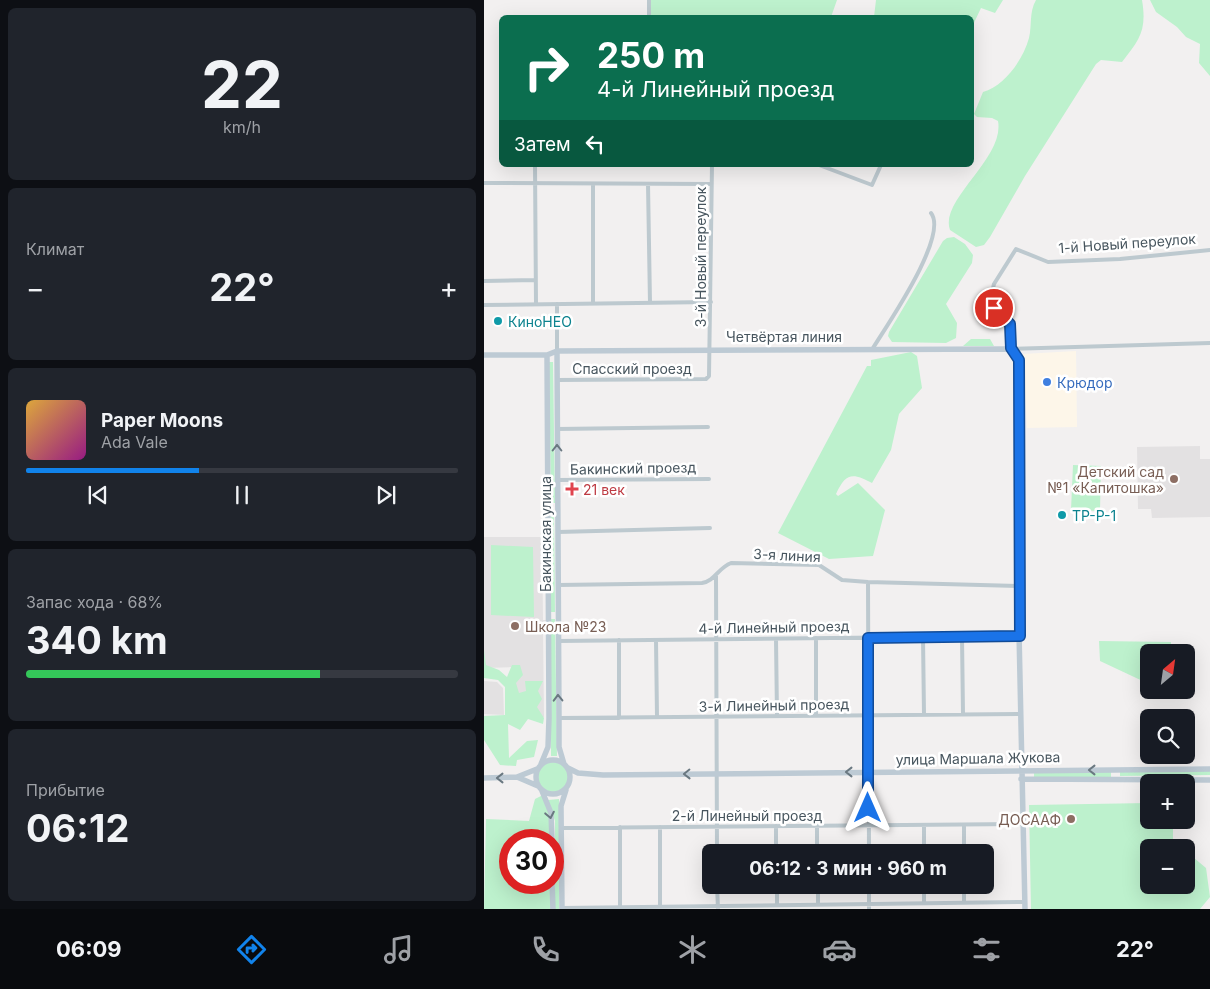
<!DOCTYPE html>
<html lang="ru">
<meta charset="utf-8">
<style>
:root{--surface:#171b24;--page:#20242c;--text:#f1f3f6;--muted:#9ea1a6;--line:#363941;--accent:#1183eb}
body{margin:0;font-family:Inter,sans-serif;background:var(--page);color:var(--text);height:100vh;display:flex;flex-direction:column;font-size:19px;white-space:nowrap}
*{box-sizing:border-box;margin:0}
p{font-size:16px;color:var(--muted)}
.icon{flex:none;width:28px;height:28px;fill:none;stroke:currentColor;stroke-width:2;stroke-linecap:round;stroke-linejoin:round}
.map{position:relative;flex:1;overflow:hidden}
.drawer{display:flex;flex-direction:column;gap:8px;padding:8px;background:#0d0f14;width:484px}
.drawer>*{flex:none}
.guide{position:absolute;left:15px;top:15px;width:475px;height:152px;border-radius:8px;box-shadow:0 5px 20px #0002;background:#0b6e4f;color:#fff;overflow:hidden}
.needle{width:32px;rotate:29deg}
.controls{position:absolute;left:656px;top:644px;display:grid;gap:10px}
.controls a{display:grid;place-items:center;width:55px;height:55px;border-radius:8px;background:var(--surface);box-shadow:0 5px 20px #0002;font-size:25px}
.speed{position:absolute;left:15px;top:829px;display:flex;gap:10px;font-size:25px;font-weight:700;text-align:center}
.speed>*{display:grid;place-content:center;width:65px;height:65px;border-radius:50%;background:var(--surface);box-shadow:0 5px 20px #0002;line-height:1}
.speed .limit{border:8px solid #d22;background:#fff;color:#111}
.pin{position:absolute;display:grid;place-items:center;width:42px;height:42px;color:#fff;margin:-21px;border:2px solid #fff;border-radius:50%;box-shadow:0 1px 5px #0007}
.me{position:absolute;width:55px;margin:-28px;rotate:0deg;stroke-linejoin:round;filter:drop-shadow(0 0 4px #0008)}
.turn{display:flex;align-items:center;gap:18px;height:105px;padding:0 15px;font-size:22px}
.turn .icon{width:65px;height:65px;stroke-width:2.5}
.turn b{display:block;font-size:35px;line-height:42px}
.then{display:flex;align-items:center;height:48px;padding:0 15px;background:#0003;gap:10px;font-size:19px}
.big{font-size:38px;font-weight:700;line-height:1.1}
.drawer .tile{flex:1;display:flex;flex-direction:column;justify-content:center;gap:8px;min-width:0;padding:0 18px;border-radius:8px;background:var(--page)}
.drawer .dial{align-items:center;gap:0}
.dial b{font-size:65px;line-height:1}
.song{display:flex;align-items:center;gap:15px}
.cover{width:60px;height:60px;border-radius:8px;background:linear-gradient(135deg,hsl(40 70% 55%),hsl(310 70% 35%))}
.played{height:5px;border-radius:2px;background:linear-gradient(90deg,var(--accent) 40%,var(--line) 40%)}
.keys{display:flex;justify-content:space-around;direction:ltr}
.heat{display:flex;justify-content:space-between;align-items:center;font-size:28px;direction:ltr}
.charge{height:8px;border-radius:4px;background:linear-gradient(90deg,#34c759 68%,var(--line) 0)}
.trip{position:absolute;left:218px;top:844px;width:292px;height:50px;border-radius:8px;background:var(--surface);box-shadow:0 5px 20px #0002;font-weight:700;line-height:50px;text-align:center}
.dock{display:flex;height:80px;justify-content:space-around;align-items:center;background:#090b0e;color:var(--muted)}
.dock .icon{width:35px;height:35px}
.dock .active{color:var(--accent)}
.dock b{font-size:22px;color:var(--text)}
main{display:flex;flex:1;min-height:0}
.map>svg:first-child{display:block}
.commercial{fill:#fdf6e9}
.education{fill:#e3e1e2}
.green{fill:#bdf1cd}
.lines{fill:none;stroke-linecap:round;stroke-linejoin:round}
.street{stroke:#bdc9cf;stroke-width:4}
.secondary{stroke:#bdcad4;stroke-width:5.5}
.oneway{stroke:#6a7881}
.route-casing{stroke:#114b97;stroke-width:12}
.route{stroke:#1a73e8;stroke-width:9}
.culture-dot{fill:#0f9aa8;stroke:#fff;stroke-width:2}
.shop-dot{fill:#3f7fe0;stroke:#fff;stroke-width:2}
.education-dot{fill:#8d6e63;stroke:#fff;stroke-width:2}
.health-dot{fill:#e0444e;stroke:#fff;stroke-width:2}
.labels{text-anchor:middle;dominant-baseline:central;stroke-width:5;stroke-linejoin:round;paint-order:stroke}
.street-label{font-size:14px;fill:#47555e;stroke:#fff}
.culture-label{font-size:14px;fill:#0d838f;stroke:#fff;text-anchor:start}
.shop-label{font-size:14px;fill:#366cbe;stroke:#fff;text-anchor:start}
.education-label{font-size:14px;fill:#785e54;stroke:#fff;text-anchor:end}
.health-label{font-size:14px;fill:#be3a42;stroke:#fff;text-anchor:start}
</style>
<main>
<section class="drawer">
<div class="tile dial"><b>22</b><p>km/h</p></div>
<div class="tile"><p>Климат</p>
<div class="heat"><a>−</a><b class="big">22°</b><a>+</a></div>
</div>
<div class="tile">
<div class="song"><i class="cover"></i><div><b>Paper Moons</b><p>Ada Vale</p></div></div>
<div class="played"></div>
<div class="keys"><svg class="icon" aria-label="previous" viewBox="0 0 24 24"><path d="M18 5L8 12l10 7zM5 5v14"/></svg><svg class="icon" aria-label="pause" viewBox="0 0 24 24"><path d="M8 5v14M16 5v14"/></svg><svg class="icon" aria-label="next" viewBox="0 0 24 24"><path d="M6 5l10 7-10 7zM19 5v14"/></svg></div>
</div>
<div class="tile"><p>Запас хода · 68%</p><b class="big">340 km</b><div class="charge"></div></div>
<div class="tile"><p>Прибытие</p><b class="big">06:12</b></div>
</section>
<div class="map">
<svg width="727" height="909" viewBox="0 0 727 909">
<rect width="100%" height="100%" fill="#f2f0f0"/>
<path class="commercial" d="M592,351l1,76 -50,1 -4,-74z"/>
<path class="education" d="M716,446v13h10v58l-58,1 -1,-9h-13l-1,-62z
M0,537h58l1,83h3v11h-3l1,86h-29l-1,-50 -30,1z
M0,681l13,1 6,6 1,27 -20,-1z"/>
<path class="green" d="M167,0h186l-6,17 -180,1z
M392,0h127l-8,13 -14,-5 -9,19v-9l-98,-1z
M552,0h106c5,30 -2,39 -20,62l-21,-2 -5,4 -71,112 -35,61 -6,8 -8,2 -26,-17c-11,-30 55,-72 48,-109l-6,-3 -15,-1 -3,-3 9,-22c21,-6 40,-32 46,-54 3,-13 0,-26 7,-38z
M666,0h60v76l-11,-13 1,-19 -14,-7 -9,-10 -21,-15z
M470,237l11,7 8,11 -1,8 -26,41 11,19 -1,15 -10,5 -54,-1 -4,-6 1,-4 54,-91 4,-3z
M487,339h19l4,7h-31z
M427,352l6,4 5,32 -23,26 -8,36 -19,33c-19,-10 -26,-11 -36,11l2,2 20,-13 27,27 -12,46 -44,3 -51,-26 89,-167h4v-6z
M65,362h4l2,141h-4z
M589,465l28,1 -1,45 -29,-1z
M67,509h3l1,103h-4z
M7,545l42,2 1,70 -43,-2z
M67,619h4l2,137h-6z
M615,641l72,1v10h-22v32l-49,-23z
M0,650l2,15 13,5 8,7 5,-12h8l3,10 -7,8 3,10 7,-2 -1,-10h18l-5,10 4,8 -5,8 7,11 -1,6 -15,-5 -8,11 -12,-6 1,34 18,-17 11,-1 -4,17 -17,3 -1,6 -16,-1 -16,-25v-24l21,-1v-28l-7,-7 -14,-2z
M54 777a15 15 0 1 1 30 0a15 15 0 1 1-30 0Z
M627,771v6h-77v-5z
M636,771h90v4l-90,1z
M59,795l5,10 4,35h-42v42l42,1 1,26h-69l2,-90 43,2 6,-22z
M75,799v110h-4v-88l-7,-21z
M665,803v17h24v22l-4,1 6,4 -26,1v37h37l1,-33 19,16 4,29 -10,12h-169l-2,-104z"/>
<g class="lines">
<path class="street" d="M165,18v-18
M51,165l1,139
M335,165l53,20 9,-20
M0,183l227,1
M109,184v119
M164,184l2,119
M727,250l-91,9 -72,3 -32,-13 -22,35 -4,17 10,15 10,8 1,25 200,-6
M0,281l52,-1
M0,305l227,-3
M389,348c14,-23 76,-112 58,-135
M73,351v-47
M73,380l149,-1 3,-3 3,-211
M73,429l151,-2
M73,480l152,-1
M74,532l152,-4
M232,576l1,276
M384,582l1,270
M74,585l144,-2c13,-2 16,-15 29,-20l88,2 23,15 26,2 150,4
M439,637l1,78
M478,637l1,77
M332,638v78
M292,639l1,77
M135,640v78
M172,640l1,77
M74,641l462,-5
M75,718l462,-4
M440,825v27
M480,825v27
M292,826v26
M333,826v26
M77,828l461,-4
M233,885l1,24
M293,885v20
M334,885v19
M385,885v24
M440,885v18
M480,885v17
M136,907v-80
M176,907v-80
M78,908l462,-6"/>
<path class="secondary" d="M73,351l2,367v29l5,17
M0,355h63l10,-4 454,-2 8,11 -1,226 7,323
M52 777a17 17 0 1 1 34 0a17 17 0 1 1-34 0Z
M57,764l7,-17 1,-29 -2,-363
M84,768l10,5 25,2 608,-6
M33,777l21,9
M0,778l33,-1 20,-8
M537,779l190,1
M58,791l9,22 1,27
M68,882l1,27
M78,909l-1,-103 5,-16"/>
</g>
<defs><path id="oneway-chevron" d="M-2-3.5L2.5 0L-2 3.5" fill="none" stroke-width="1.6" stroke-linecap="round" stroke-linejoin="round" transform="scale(1.25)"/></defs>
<g class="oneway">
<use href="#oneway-chevron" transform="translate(73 448) rotate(-90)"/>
<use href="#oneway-chevron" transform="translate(74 698) rotate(-91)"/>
<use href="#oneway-chevron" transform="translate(608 770) rotate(180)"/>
<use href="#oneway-chevron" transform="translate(365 772) rotate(180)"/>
<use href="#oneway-chevron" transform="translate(203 774) rotate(179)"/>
<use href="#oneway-chevron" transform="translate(16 778) rotate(180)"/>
<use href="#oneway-chevron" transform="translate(66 815) rotate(79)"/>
</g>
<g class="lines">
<g class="route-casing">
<path id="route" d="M384,808v-170l152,-2 -1,-276 -8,-12 -1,-24 -16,-16"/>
</g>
<use href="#route" class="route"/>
</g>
<g class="culture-dot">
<circle cx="14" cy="321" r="5"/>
<circle cx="578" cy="515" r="5"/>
</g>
<circle class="shop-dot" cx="563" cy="382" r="5"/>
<g class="education-dot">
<circle cx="690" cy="479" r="5"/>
<circle cx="31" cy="626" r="5"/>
<circle cx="587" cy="819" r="5"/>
</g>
<path class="health-dot" d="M85.5 481.5h5v5h5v5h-5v5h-5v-5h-5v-5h5z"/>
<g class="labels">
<g class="street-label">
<text transform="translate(643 243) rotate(-4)">1-й Новый переулок</text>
<text transform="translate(216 257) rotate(-90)">3-й Новый переулок</text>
<text x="300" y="336">Четвёртая линия</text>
<text x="148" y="368">Спасский проезд</text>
<text transform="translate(149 468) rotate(-1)">Бакинский проезд</text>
<text transform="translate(61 534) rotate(-90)">Бакинская улица</text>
<text transform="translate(303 555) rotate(3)">3-я линия</text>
<text transform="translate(290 627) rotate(-1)">4-й Линейный проезд</text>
<text transform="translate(290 705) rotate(-1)">3-й Линейный проезд</text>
<text transform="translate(494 758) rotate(-1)">улица Маршала Жукова</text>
<text x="263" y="815">2-й Линейный проезд</text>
</g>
<g class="culture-label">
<text x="24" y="321">КиноНЕО</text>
<text x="588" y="515">ТР-Р-1</text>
</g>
<g class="shop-label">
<text x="573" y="382">Крюдор</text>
</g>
<g class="education-label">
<text x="680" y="471">Детский сад<tspan x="680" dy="16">№1 «Капитошка»</tspan></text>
<text x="41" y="626" text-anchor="start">Школа №23</text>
<text x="577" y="819">ДОСААФ</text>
</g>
<g class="health-label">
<text x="99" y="489">21 век</text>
</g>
</g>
</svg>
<div class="controls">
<a><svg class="needle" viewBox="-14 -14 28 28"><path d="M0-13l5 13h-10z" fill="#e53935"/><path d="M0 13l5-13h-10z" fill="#9ea1a6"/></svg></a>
<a><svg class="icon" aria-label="search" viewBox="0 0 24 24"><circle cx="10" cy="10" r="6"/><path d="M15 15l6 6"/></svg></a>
<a>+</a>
<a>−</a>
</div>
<div class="speed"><div class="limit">30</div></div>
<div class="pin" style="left:510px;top:308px;background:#d93025"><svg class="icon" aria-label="arrive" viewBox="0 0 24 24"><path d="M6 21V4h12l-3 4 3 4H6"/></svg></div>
<svg class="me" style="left:384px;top:808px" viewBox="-20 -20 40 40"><path d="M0-17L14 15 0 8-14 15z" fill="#1a73e8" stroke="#fff" stroke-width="4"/></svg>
<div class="trip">06:12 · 3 мин · 960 m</div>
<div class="guide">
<div class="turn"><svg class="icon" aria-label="right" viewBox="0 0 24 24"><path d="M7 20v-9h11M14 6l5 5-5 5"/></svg><div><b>250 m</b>4-й Линейный проезд</div></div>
<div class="then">Затем<svg class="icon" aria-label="left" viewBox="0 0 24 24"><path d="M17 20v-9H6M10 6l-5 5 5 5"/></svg></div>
</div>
</div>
</main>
<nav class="dock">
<b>06:09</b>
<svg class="icon active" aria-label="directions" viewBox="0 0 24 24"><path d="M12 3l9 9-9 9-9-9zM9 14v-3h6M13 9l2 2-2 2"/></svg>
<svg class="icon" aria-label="music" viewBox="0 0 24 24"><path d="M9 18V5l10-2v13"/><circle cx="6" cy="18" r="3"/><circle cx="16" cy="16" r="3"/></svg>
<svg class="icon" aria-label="phone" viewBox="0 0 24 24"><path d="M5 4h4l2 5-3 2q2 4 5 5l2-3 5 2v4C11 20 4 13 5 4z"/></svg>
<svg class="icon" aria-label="climate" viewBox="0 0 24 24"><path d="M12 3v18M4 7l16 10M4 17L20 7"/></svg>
<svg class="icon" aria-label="car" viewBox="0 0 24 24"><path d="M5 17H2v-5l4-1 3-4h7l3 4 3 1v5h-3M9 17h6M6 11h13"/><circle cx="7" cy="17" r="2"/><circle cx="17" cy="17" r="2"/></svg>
<svg class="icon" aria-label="filters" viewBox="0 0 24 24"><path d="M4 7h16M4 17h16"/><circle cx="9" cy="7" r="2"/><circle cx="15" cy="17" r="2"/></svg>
<b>22°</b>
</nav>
